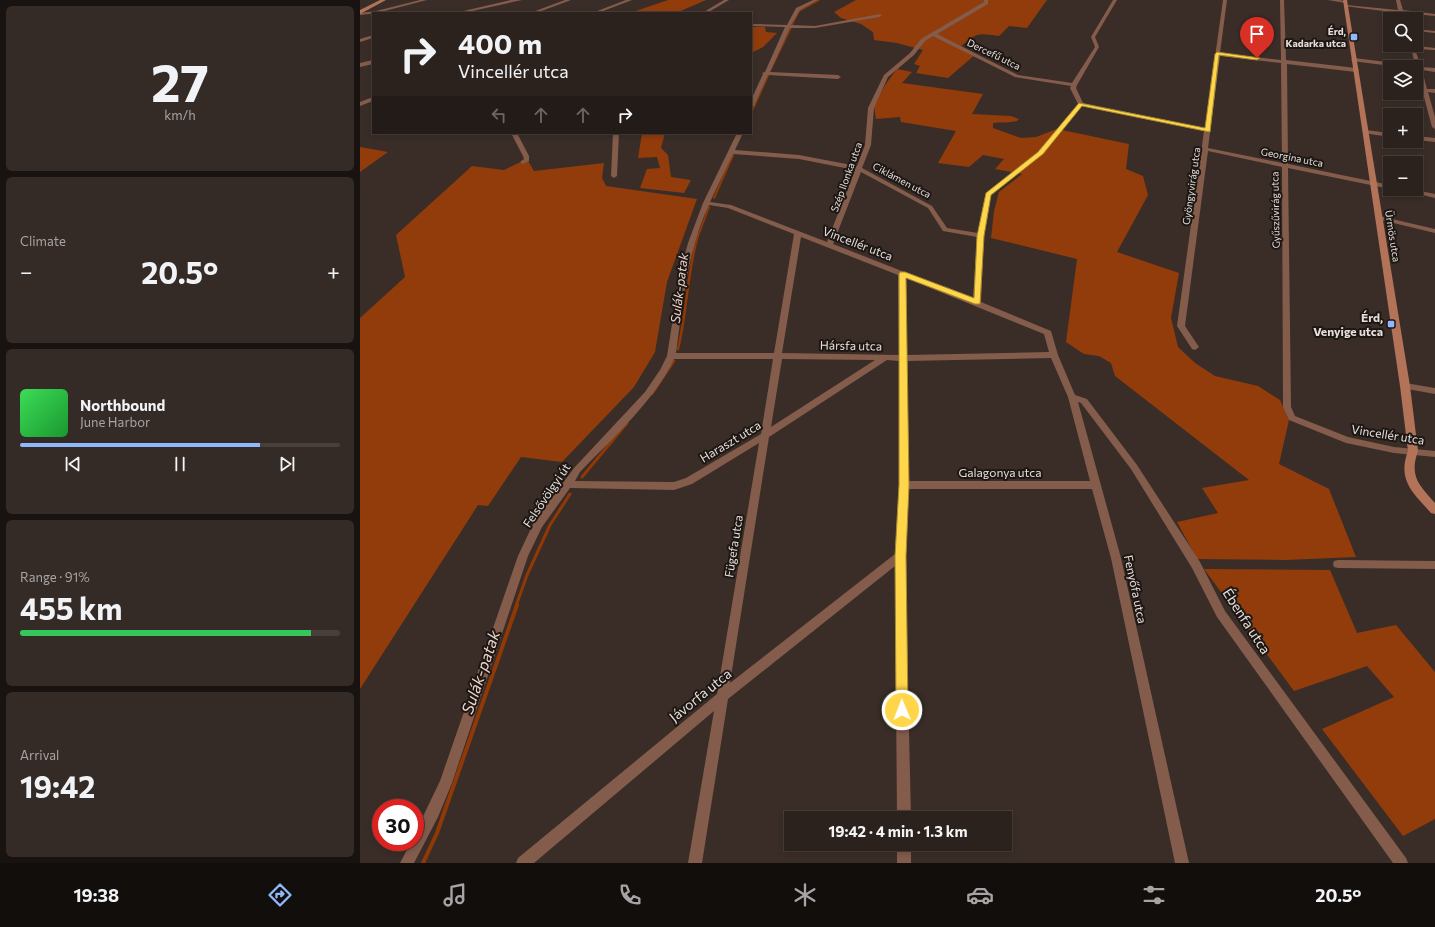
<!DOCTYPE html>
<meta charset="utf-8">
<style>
:root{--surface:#2c221d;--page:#342a26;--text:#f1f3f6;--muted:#a6a4a4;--line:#483f3b;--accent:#90b8fd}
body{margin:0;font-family:Commissioner,sans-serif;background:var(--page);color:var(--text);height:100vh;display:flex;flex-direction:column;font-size:15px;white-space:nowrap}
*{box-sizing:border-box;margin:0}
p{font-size:13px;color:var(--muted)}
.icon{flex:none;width:22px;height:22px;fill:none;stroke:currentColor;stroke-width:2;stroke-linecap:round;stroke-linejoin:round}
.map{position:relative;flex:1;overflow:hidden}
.drawer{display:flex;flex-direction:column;gap:6px;padding:6px;background:#181310;width:360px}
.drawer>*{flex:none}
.hud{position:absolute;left:12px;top:12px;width:380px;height:122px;border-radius:0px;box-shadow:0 2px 6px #0003,0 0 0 1px var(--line);background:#2c221d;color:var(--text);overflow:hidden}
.controls{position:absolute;left:1023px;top:12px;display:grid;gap:8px}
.controls a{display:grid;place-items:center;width:40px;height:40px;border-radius:0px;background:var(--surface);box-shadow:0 2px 6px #0003,0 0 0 1px var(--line);font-size:20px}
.speed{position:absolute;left:12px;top:799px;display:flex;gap:8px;font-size:20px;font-weight:700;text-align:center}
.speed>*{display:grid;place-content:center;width:52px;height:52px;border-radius:50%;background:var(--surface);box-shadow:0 2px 6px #0003,0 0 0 1px var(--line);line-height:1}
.speed .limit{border:6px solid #d22;background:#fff;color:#111}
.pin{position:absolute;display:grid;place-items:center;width:34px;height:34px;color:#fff;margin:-41px -17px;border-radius:50% 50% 50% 0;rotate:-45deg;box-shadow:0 0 4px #0007}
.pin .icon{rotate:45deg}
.me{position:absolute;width:44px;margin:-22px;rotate:359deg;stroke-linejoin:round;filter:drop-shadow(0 0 3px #0008)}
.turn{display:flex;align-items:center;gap:14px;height:84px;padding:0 20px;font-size:18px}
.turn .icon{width:52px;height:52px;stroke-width:2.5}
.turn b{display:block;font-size:28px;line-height:34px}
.lanes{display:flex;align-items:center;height:38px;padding:0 20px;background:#0003;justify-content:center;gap:20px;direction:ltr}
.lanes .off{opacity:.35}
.big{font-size:30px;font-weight:700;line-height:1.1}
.drawer .tile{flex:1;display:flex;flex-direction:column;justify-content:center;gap:6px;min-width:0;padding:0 14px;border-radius:6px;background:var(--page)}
.drawer .dial{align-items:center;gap:0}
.dial b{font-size:52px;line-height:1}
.song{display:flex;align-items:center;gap:12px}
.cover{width:48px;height:48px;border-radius:6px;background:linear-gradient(135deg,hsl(130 70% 55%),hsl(130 70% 35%))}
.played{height:4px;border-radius:2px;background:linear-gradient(90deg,var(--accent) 75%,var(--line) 75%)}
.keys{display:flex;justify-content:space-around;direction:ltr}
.heat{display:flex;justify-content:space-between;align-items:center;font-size:22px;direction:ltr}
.charge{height:6px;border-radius:3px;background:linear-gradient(90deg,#34c759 91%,var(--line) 0)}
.trip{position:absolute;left:424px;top:811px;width:228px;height:40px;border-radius:0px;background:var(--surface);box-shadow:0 2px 6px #0003,0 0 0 1px var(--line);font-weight:700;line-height:40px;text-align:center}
.dock{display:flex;height:64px;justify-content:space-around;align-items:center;background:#120e0c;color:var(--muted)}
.dock .icon{width:28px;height:28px}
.dock .on{color:var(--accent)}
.dock b{font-size:18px;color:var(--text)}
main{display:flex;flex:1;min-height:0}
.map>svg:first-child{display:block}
.forest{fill:#923c0b}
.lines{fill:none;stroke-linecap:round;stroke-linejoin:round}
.stream-far4{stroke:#903906;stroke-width:1.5}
.stream-far3{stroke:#903906;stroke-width:2}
.stream-far2{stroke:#903906;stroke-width:2.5}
.stream-far1{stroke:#903906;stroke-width:3}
.stream{stroke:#903906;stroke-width:4}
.street{fill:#845c4b;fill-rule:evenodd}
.secondary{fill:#b27359;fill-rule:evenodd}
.route{fill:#ffd54a;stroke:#a68a30}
.poi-dot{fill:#90b8fd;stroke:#1d1714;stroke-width:1.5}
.labels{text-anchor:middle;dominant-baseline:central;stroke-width:4;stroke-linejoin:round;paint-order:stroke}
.far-poi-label{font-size:10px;font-weight:bold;fill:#e7dedb;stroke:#1d1714;text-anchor:end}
.far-street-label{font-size:10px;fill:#e7dedb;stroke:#1d1714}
.street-label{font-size:12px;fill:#e7dedb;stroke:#1d1714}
.poi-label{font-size:12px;font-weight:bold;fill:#e7dedb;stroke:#1d1714;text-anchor:end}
.water-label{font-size:13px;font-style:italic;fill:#edd4c9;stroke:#1d1714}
.near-street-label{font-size:14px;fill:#e7dedb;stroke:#1d1714}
.near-water-label{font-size:16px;font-style:italic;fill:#edd4c9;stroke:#1d1714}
</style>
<main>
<section class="drawer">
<div class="tile dial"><b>27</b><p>km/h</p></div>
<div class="tile"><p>Climate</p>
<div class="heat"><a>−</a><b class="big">20.5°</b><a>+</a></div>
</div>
<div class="tile">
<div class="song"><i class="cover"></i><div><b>Northbound</b><p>June Harbor</p></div></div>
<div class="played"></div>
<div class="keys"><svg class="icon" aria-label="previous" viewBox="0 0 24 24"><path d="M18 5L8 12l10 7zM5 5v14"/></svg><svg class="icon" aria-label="pause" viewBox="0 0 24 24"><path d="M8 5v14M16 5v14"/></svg><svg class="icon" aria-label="next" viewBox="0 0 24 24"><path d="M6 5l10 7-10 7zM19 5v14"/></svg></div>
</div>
<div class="tile"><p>Range · 91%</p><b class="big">455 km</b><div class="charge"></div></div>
<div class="tile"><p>Arrival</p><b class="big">19:42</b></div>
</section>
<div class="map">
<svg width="1075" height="863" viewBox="0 0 1075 863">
<rect width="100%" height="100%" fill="#3a2d27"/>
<path class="forest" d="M308,0h38l-30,13h-59l4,-2 9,2z
M496,0h191l-20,28 -18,-2 -10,10c-21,-3 -21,-4 -38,10l15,8 -28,24 -32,-5 4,-7 -6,-2 9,-14 -26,-7 -23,-3 -1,-8 -12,-8 -20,-6 -7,-6z
M391,27h14l1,5 11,1 -14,14 -12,6z
M537,69l15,3 -10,11 81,11 -11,20 39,2 8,3 -2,2c-8,2 -16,1 -24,2v5l28,10 15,-1 21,-8 72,15 -3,25 17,7 5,19 -31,57 62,21 -8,45 7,29 17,16 20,13 43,10 22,14 9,20 -10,44 50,25 27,68 -71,3 -88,-1 -20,-37 41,-9 -16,-25 47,-8 -134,-104 -4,-13 -12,-7 -15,-2 -18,-12 11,-83 -86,-21 3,-27 5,-19 23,-18 -27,-5 9,-10 -21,-4 -14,12 -31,-4 18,-32 -55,-9 -1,-5 -24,2 -2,-13 11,-21z
M282,133h23l-4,15 7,7 3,22 20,3 -7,13 -44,-5 7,-19 13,-1 -3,-11 -19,1z
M0,147l28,5 -28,20z
M167,159l7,12 70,-8 -2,15 4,8 91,13 -30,83 -12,70 -21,35 -72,75 -41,-5 -33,49 -10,-1 -118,184v-371l45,-41 -9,-42 76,-69 32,4z
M844,569l126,1 27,63 39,-8 39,47v147l-32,17 -81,-107 72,-32 -27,-31 -73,25z"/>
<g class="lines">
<path class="stream-far4" d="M432,25l7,-14 20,-11
M410,71l21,-43
M395,105l14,-31"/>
<path class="stream-far3" d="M391,113l4,-9
M354,198l19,-43
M338,236l11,-29"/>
<path class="stream-far2" d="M318,349c9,-37 9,-77 20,-114
M292,394l22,-33"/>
<path class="stream-far1" d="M222,477l45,-54
M156,606l11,-31 23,-50 20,-31"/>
<path class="stream" d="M63,863l14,-30 80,-228"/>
<path class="street" d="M60,0h7l-50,13 -17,2v-2l16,-2z
M151,0h11l-59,13h-8z
M205,0h6l-35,13h-6z
M266,0h6l-34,13h-6z
M364,0h5l-22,13h-5z
M453,0h5l-18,10 -9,15 24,1 65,-12 2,1 -3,2 -64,11h-25l-20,44 68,3 3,2 -3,2 -70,-4 -14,31 -3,2v-8l12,-26 -1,-1 3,-1 20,-45 -34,-1v-2l36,1 9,-17z
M624,0h4v4l-51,30 81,41 54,8 23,-36 -4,-10 22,-37h4l-22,37 4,10 -22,38 -1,3 7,15 122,25 18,-128h4l-7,53 61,7 -1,-60h4l2,60 70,8 3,2 -3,2 -69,-8 1,100 102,21v4l-102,-21 3,239 4,9 53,21 46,10 41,4v6l-41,-4 -48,-10 -57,-23 -6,-13 -1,-240 -74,-16 -23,175 14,21 -4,3 -3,-1 -15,-23 27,-195 -122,-25 -40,48 -51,41 -7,41 -3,66 70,29 7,24 17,40 12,4 50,66 63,97 25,49 181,247 2,5h-15l-176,-246 -25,-49 -61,-99 -50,-66 -3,-1 43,156 68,305h-14l-64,-305 -19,-69h-183l-4,67 6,262h-14l-2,-252 -167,133 -26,164h-14l26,-152 -180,152h-18l2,-5 199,-164 42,-251 -67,41 -18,6 -104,-2 -28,39 -14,29 -76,227 -14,34 -24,46h-14l11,-21h4v-9l25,-52 78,-225 16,-34 40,-54 71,-76 15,-22 7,-14 13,-82 8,-31 15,-40 34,-70h6l-8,17 64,5 58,11 8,-21 3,-37 16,-33 26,-22 11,-14 63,-37zM573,36l82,41 56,9 -1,2 8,16 -40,48 -52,41 -8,40 -31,-5 -15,-22 -70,-38 9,-23 3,-37 14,-31 26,-22 11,-14zM860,56l61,7 1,100 -74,-15zM373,154l66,5 56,11 -28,72 -96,-37 -21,-3zM501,172l67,36 15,23 34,6 -4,62 -140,-55zM349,205l19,3 66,26 -20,119h-98c7,-49 11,-102 33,-148zM441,237l97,38 1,80 -117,-2zM546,278l138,56 5,18 -142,3zM691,358l17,39 22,84h-181l-2,-120zM314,359h99l-12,75 -75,44 -12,4 -99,-1 5,-9c32,-33 75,-72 94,-113zM422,359l93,1 -104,67zM527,360l12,1v124l-4,69 -165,129 39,-246z
M968,0h12l7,2 -2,1z
M1036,0h4l3,10 32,4v2l-31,-3 1,6h-4l-2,-6 -55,-7 2,-1 52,5z
M1056,29l19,2v2l-19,-2z
M13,35v3l-13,4v-3z
M1050,45l25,3v2l-20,-1 6,18 14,1v4l-13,-2 5,19h8v4l-7,-1 7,25v12l-3,-2 -16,-60h-2h2z
M994,58l57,7 3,2h-15l-47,-6 -1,-1z
M13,60v4l-13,3v-4z
M13,97v4l-13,5v-4z
M1005,130l25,3v4l-27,-4v-2z
M151,133h6l12,23v5l-6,3 -3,-2 4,-3 -1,-3z
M253,133h6l-2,43 -3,2 -3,-2z
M1056,136l19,2v4l-19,-2z
M1038,189h12l25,5v4z
M1019,216l56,13v4l-58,-14v-2z
M1045,383l30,5v6l-33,-6 -1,-2 1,-2z
M978,560l97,1v8l-97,-1 -4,-1 -1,-3 1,-3z
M537,844h14v19h-14z"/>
<path class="secondary" d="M20,0h6l-26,14v-4z
M983,0h4l63,386 8,65c-9,25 1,34 17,52v11l-4,-1c-18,-20 -34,-33 -23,-62l-8,-65z"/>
</g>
<path class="route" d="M857,52l43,6 -3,2 -38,-5 -9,77 -128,-26 -39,48 -52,41 -7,41 -4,68h-5l-69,-26 3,207 -3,71 2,154 -1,4 -5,2 -4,-2 -2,-4 -1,-154 4,-71v-211l1,-2h5l69,26 3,-62 9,-43 52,-41 41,-49 126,25 10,-74z"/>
<g class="poi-dot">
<rect x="990" y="33" width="8" height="8" rx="2"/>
<rect x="1027" y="320" width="8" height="8" rx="2"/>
</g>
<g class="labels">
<g class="far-poi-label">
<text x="986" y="31">Érd,<tspan x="986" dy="12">Kadarka utca</tspan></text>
</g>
<g class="far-street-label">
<text transform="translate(634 54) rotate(26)">Dercefű utca</text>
<text transform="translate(932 157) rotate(11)">Georgina utca</text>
<text transform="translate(486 177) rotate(-70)">Szép Ilonka utca</text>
<text transform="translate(542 180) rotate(28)">Ciklámen utca</text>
<text transform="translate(831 186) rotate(-82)">Gyöngyvirág utca</text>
<text transform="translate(915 210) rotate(-91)">Gyűszűvirág utca</text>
<text transform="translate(1033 236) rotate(81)">Ürmös utca</text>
</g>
<g class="street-label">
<text transform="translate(498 243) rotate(21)">Vincellér utca</text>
<text transform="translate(491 345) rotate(1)">Hársfa utca</text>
<text transform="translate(1028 434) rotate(9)">Vincellér utca</text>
<text transform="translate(370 441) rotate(-31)">Haraszt utca</text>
<text x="640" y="472">Galagonya utca</text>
<text transform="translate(186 495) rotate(-56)">Felsővölgyi út</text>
<text transform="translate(373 546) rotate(-81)">Fügefa utca</text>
<text transform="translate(776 589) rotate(78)">Fenyőfa utca</text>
</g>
<g class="poi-label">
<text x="1023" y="317">Érd,<tspan x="1023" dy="14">Venyige utca</tspan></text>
</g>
<g class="water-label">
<text transform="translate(319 288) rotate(-83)">Sulák-patak</text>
</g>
<g class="near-street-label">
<text transform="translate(887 621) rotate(57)">Ébenfa utca</text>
<text transform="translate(340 695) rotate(-39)">Jávorfa utca</text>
</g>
<g class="near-water-label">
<text transform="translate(120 672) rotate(-71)">Sulák-patak</text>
</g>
</g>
</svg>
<div class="controls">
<a><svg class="icon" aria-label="search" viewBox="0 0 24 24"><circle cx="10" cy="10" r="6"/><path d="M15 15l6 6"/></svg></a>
<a><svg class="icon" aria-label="layers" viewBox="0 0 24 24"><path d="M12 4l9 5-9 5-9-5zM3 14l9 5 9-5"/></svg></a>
<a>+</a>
<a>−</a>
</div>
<div class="speed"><div class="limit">30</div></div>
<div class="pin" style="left:897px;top:58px;background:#d93025"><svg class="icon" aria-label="arrive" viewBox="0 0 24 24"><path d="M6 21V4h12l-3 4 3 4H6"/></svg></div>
<svg class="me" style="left:542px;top:710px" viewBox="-20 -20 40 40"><circle r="17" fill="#ffd54a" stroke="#fff" stroke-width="3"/><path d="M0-11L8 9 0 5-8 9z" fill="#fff"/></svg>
<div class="trip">19:42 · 4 min · 1.3 km</div>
<div class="hud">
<div class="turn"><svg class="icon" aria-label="right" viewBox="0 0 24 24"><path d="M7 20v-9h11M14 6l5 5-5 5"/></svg><div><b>400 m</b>Vincellér utca</div></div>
<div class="lanes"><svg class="icon off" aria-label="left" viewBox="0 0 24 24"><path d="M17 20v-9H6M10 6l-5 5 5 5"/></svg><svg class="icon off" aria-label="ahead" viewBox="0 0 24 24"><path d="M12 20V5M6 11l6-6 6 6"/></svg><svg class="icon off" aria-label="ahead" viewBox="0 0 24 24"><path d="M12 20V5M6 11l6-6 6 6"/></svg><svg class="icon" aria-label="right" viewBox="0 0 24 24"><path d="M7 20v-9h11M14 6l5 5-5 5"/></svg></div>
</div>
</div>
</main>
<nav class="dock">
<b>19:38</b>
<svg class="icon on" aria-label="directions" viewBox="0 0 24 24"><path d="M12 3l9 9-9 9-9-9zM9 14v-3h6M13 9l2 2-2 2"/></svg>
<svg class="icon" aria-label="music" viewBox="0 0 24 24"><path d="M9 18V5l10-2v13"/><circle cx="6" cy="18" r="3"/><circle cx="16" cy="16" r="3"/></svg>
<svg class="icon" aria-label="phone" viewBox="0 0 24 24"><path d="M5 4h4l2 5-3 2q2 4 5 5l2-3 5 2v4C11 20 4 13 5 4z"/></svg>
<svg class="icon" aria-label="climate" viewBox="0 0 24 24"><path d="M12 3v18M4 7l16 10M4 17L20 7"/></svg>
<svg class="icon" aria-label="car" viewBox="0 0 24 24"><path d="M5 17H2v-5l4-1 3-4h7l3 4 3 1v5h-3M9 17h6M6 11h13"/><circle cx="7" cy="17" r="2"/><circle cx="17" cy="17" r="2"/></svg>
<svg class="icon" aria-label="filters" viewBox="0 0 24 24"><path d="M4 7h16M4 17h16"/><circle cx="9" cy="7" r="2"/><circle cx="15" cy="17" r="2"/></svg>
<b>20.5°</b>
</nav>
